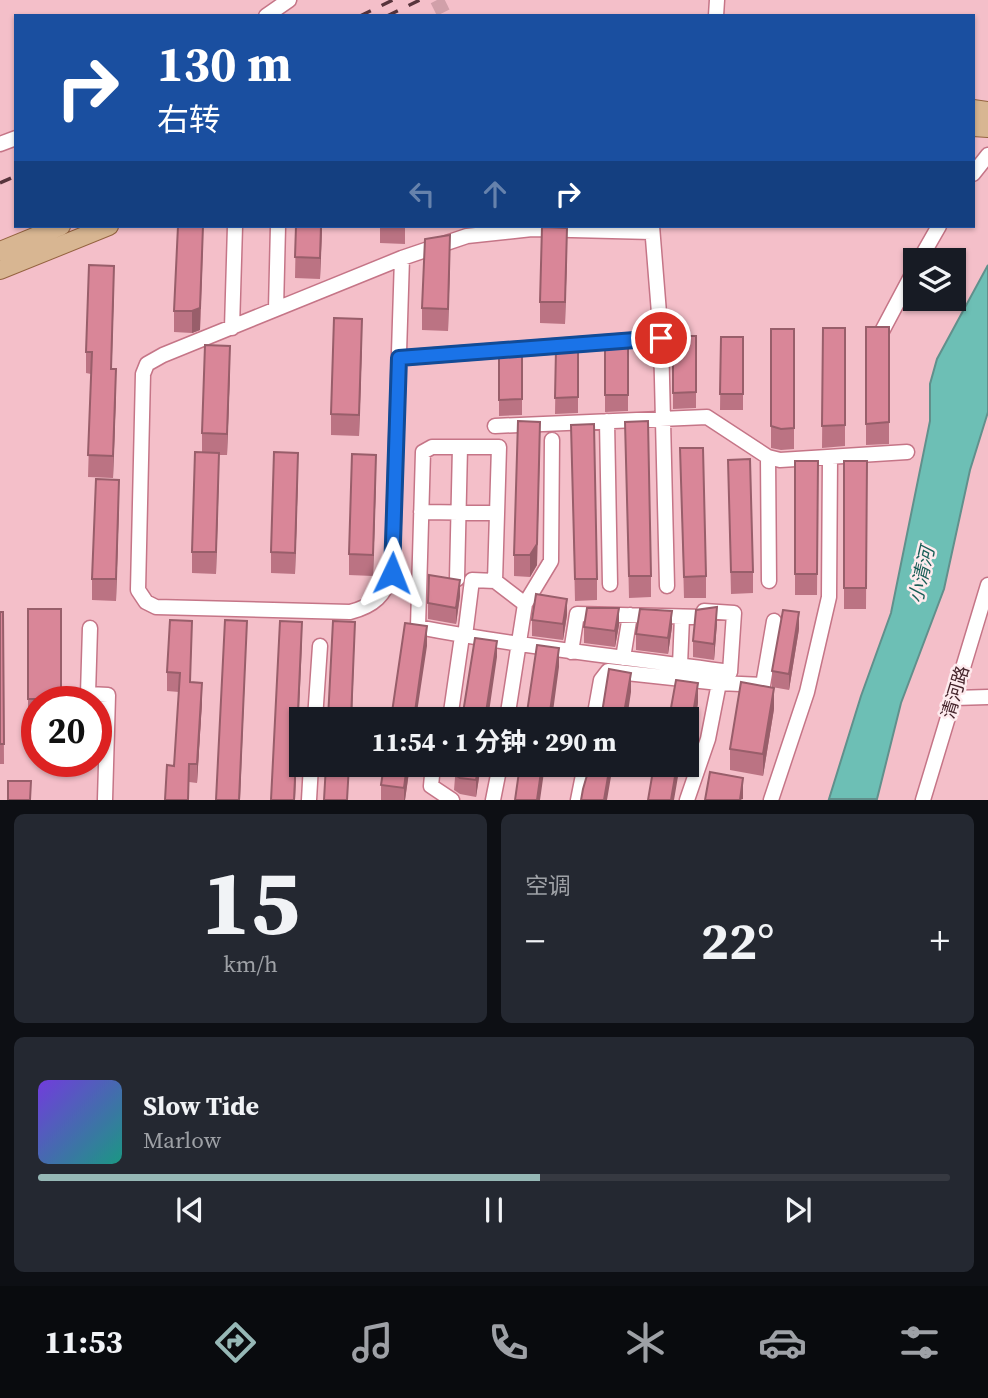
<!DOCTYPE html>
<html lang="zh">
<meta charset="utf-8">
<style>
:root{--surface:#171b24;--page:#242831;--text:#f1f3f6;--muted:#9ea1a6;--line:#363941;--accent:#96b8b6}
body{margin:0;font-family:"Source Serif 4","Noto Sans SC",serif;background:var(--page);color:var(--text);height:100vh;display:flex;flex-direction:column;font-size:26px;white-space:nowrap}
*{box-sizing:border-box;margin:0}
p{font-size:23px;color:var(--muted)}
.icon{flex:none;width:38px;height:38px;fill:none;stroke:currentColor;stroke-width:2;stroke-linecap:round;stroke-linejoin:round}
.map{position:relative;height:800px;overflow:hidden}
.sheet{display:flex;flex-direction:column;gap:14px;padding:14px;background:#0d0f14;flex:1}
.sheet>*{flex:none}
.hud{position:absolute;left:14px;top:14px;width:961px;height:214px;border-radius:0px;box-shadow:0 2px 5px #0004;background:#1a4fa0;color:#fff;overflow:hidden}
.controls{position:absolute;left:903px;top:248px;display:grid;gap:14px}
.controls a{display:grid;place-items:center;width:63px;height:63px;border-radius:0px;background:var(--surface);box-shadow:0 2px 5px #0004;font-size:35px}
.speed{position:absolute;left:21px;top:686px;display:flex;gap:14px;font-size:35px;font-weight:700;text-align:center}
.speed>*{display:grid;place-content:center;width:91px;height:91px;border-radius:50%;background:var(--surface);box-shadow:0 2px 5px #0004;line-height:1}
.speed .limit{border:10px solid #d22;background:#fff;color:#111}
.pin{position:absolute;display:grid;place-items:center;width:60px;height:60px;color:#fff;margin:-30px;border:4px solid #fff;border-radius:50%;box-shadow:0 2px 7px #0007}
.me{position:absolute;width:77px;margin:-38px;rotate:2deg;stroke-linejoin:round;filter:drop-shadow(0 0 5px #0008)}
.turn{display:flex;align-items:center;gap:24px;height:147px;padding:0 28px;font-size:32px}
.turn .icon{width:91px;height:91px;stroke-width:2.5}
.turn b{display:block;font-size:49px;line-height:60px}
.lanes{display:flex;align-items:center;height:66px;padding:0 28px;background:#0003;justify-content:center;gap:35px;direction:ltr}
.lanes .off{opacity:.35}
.big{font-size:52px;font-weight:700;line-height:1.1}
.sheet .card{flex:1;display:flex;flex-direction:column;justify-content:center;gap:10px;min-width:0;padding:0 24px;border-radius:10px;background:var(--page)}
.sheet .dial{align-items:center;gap:0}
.dial b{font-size:91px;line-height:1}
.song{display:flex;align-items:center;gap:21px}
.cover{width:84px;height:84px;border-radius:10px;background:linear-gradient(135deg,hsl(260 70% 55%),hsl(170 70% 35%))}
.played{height:7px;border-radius:4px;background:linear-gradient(90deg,var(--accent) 55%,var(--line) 55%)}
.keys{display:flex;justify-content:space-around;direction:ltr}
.heat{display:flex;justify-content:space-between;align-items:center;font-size:38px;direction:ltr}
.sheet .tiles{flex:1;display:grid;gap:14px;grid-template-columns:1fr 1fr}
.card:last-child{grid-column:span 2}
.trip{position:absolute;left:289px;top:707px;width:410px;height:70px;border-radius:0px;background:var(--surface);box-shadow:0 2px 5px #0004;font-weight:700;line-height:70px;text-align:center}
.dock{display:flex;height:112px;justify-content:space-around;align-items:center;background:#090b0e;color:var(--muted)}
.dock .icon{width:49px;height:49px}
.dock .on{color:var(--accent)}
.dock b{font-size:32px;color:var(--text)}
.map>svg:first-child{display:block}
.water{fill:#6dbfb5;stroke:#61908c;stroke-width:2}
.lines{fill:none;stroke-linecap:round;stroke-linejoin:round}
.minor-tunnel{stroke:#d1a0a9;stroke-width:14;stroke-dasharray:14 7;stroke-linecap:butt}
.minor-casing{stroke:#c57587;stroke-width:17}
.major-casing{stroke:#94633f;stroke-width:20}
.minor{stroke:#fff;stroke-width:14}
.major{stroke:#d8b692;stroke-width:18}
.rail{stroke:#57343c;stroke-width:3.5;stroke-dasharray:12 12;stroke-linecap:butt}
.wall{fill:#bb7383}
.shaded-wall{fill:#985e6a}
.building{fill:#d98698;stroke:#985e6a;stroke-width:2}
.route-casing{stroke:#114b97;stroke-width:18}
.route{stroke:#1a73e8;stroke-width:12}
.labels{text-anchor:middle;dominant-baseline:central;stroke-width:5;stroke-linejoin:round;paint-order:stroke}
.street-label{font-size:18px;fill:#45242b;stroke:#feebee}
.water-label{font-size:19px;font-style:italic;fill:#195e57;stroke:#feebee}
</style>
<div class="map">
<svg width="988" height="800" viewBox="0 0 988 800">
<rect width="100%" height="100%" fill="#f4bfc9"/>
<path class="water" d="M988,265v147l-18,58 -26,119 -43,114 -24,96h-48l32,-103 30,-83 39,-192v-37l7,-25z"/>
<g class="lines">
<path class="minor-tunnel" d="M437,0l8,16"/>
<g class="minor-casing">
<path id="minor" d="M266,16l23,-16
M716,16l1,-16
M0,144l16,-6
M973,174l15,-19
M652,226l9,112 6,248
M402,258l-10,315c-7,22 -18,33 -42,39l-194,-5 -10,-5 -8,-12 5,-216 4,-10 16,-9 239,-97 65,-22 65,-7 120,3
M919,261l20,-35
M276,309l2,-83
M232,328l3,-102
M880,335l35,-66
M399,358l262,-20
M607,421l3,163
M495,426l212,-9 61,40 12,3 127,-8
M768,457l1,124
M421,512l76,1
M457,579l3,-132
M495,581l4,-134h-67l-9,5 -5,175c103,20 208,30 312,45l4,-59 -30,-2v6l-127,-3 -6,38
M90,628l-2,66 20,1 -3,105
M465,636l7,-56 23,1 30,23
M623,658l7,-43
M680,665l2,-48
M719,683l44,2 11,-64
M954,698l34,-1
M315,719l5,-73
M450,719l12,-83
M507,719l18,-115 26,-43 1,-121
M594,719l7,-39 7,-9 111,12 -11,56 -21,61
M433,765l-2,21 21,14
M309,800l2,-35
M493,800l7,-35
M578,800l7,-35
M771,800l36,-108 22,-95 1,-140
M923,800l65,-215"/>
</g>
<g class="major-casing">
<path id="major" d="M973,109l15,2
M973,127l15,1
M0,251l61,-25
M0,270l109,-44"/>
</g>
<use href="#minor" class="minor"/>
<use href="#major" class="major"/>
<path class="rail" d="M360,16l33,-16
M387,16l33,-16
M0,183l16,-7"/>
</g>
<path class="wall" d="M296,226h26l-2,53 -25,-1z
M380,226h25v18l-25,-1z
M203,246l-3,84 -8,3 -18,-1v-21z
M567,249l-2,75 -25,-1v-21z
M450,256l-2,75 -26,-1v-22z
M114,287l-3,82 5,22 -3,87 -25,-1 3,-103 -5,-1v-21z
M866,327h23v117l-23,1z
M823,328h22v118l-23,2z
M771,329h23v120l-13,1 -10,-2z
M673,336h23v72l-23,1z
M721,337h22v73h-23z
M362,340l-3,96 -28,-1v-21z
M605,347h23v64l-23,1z
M556,349h22v64l-23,1z
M499,353h23v62l-23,1z
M230,368l-3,87h-8l-3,119 -24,-1v-21l10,-100v-19z
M625,422l26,154v21l-22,1z
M571,425l26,154v21l-22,1z
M540,443l-3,122 -7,12 -16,-1v-21z
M680,448l26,128v22h-22z
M728,460l25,112v21l-22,1z
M795,461h23l-1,134h-22z
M844,461h23l-1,148h-22z
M298,474l-3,100 -24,-1v-21z
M376,477l-3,99 -24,-1v-21z
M119,501l-3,100 -24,-1v-21z
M460,596l-4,28 -28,-5v-16z
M28,609h33v93h-24v14l-9,-1z
M0,612h3l1,152h-4z
M567,615l-4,25 -31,-4v-16z
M717,623l-3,37 -21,-3v-16z
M619,625l-4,22 -31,-4v-16z
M672,627l-4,27 -32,-4v-16z
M799,629l-10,61 -17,-3v-16z
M192,639l-2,43 12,20 -5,81 -8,-1 -15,-16 5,-74 -12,-1v-19z
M698,703l-10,61 -2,-1v-44z
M774,709l-11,67 -33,-6v-21z
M410,765l-5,35h-24v-15z
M456,765h25l-5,32 -16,-3 -6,-4z"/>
<path class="shaded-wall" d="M203,226l-3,104 -8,3v-22z
M321,226h1l-2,53v-21z
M567,228v21l-2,75v-22z
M450,235v21l-2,75v-22z
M114,266v21l-3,103v-21z
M362,319v21l-3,96v-21z
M230,346v22l-3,87v-21z
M116,369v22l-3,87v-22z
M540,422l-3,143 -7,12v-22z
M219,453v21l-3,100v-22z
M298,453v21l-3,100v-21z
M376,455v22l-3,99v-21z
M119,480v21l-3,100v-22z
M460,580v16l-4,28v-16z
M567,599v16l-4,25v-16z
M717,607v16l-3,37v-16z
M619,608v17l-4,22v-16z
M672,611v16l-4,27v-16z
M799,612v17l-10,61v-16z
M247,621l-7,179h-1z
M302,622v20l-7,158h-1z
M355,622l-3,97h-1z
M427,626v20l-11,73h-2z
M497,641v16l-9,62h-3z
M559,648v19l-7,52h-3z
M631,673v19l-4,27h-4z
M202,683v19l-5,81v-19z
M698,683v20l-10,61v-19z
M774,688v21l-11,67v-22z
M407,765h3l-5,35h-1v-12z
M479,765h2l-5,32v-17z
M542,765h3l-5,35h-3z
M610,765h3l-6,35h-3z
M677,765h3l-6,35h-3z
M743,778v21l-3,1z"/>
<path class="building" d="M178,226h25l-3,82 -8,3h-18z
M296,226h25l-1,32 -25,-1z
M542,227l25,1 -2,74h-25z
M450,235l-2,74 -26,-1 3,-69z
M89,265l25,1 -3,103h5l-3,87 -25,-1 4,-103h-6z
M334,318l28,1 -3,96 -28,-1z
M866,327h23v95l-23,2z
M823,328h22v97l-23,1z
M771,329h23v99l-13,1 -10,-3z
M673,336h23v56l-23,1z
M721,337h22v57h-23z
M205,345l25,1 -3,88 -25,-1z
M605,347h23v48h-23z
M556,349h22v48l-23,1z
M499,353h23v46l-23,1z
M518,421l22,1 -3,122 -7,11h-16z
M648,421l3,155h-22l-4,-154z
M594,424l3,155h-22l-4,-154z
M680,448h23l3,128 -22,1z
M195,452l24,1 -3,99h-24z
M274,452l24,1 -3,100 -24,-1z
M352,454l24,1 -3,100 -24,-1z
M750,459l3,113h-22l-3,-112z
M795,461h23l-1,113h-22z
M844,461h23l-1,127h-22z
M96,479l23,1 -3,99h-24z
M429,575l31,5 -4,28 -28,-5z
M536,594l31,5 -4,25 -31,-4z
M717,607l-3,37 -21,-3 3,-31z
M587,608h32l-4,23 -31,-4z
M28,609h33v90h-33z
M640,609l32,2 -4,27 -32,-4z
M783,610l16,2 -10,62 -17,-3z
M0,612h3l1,132h-4z
M170,620l22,1 -2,61 12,1 -5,81h-8l-1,36h-23l2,-35 7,1 6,-93 -13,-1z
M225,620l22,1 -8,179h-23z
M280,621l22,1 -8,178h-23z
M333,621l22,1 -4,97h-23z
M405,623l22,3 -13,93h-23z
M475,638l22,3 -12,78h-23z
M537,645l22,3 -10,71h-23z
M609,669l22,4 -8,46h-22z
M676,680l22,3 -10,62 -2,-1v-25h-17z
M741,682l33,6 -11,66 -33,-5z
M326,765h23l-2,35h-23z
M384,765h23l-3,23 -23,-3z
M456,765h23l-3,15 -16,-2 -6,-4z
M520,765h22l-5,35h-22z
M590,765h20l-6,35h-23l2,-11z
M654,765h23l-6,35h-23z
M710,772l33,6 -3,22h-35z
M8,781h23l-1,19h-22z"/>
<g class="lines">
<g class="route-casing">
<path id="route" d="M392,573l7,-215 262,-20"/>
</g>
<use href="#route" class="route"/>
</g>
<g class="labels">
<g class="street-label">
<text transform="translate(955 692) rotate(-73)">清河路</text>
</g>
<g class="water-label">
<text transform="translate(921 575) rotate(-77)">小清河</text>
</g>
</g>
</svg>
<div class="controls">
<a><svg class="icon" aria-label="layers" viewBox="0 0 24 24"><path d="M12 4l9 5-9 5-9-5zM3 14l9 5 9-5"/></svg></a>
</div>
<div class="speed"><div class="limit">20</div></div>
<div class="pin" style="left:661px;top:338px;background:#d93025"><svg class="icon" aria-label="arrive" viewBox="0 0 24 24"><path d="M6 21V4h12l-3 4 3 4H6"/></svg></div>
<svg class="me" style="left:392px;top:573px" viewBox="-20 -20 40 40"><path d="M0-17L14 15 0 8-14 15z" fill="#1a73e8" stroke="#fff" stroke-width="4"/></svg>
<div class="trip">11:54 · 1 分钟 · 290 m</div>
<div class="hud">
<div class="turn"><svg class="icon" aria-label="right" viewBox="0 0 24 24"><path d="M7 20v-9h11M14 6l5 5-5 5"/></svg><div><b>130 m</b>右转</div></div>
<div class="lanes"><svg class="icon off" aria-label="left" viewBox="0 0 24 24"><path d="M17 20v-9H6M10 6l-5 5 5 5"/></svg><svg class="icon off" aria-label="ahead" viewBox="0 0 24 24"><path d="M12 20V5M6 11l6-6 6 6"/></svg><svg class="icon" aria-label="right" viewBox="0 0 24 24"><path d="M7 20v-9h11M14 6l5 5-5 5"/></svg></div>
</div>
</div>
<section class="sheet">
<div class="tiles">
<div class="card dial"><b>15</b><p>km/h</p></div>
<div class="card"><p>空调</p>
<div class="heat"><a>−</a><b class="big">22°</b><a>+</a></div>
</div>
<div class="card">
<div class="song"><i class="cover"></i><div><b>Slow Tide</b><p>Marlow</p></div></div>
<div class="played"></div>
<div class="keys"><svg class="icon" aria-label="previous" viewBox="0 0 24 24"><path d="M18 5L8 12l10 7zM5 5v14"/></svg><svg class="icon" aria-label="pause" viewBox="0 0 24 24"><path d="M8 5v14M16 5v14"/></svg><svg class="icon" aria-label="next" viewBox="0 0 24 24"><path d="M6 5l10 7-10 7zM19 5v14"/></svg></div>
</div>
</div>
</section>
<nav class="dock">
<b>11:53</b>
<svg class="icon on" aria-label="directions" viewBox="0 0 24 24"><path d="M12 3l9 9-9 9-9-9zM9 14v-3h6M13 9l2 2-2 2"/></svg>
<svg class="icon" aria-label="music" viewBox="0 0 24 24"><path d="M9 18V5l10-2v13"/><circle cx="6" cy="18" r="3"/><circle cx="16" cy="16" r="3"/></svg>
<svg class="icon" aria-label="phone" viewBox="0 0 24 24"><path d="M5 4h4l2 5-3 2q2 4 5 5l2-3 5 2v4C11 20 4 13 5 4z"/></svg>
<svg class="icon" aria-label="climate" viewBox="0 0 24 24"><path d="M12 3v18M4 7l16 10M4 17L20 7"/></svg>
<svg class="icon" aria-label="car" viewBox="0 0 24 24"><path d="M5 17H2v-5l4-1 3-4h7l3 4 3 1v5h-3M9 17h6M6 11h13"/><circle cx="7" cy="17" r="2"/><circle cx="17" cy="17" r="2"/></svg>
<svg class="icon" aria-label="filters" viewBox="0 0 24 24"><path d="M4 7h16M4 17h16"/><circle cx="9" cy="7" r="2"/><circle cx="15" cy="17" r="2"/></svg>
</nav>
